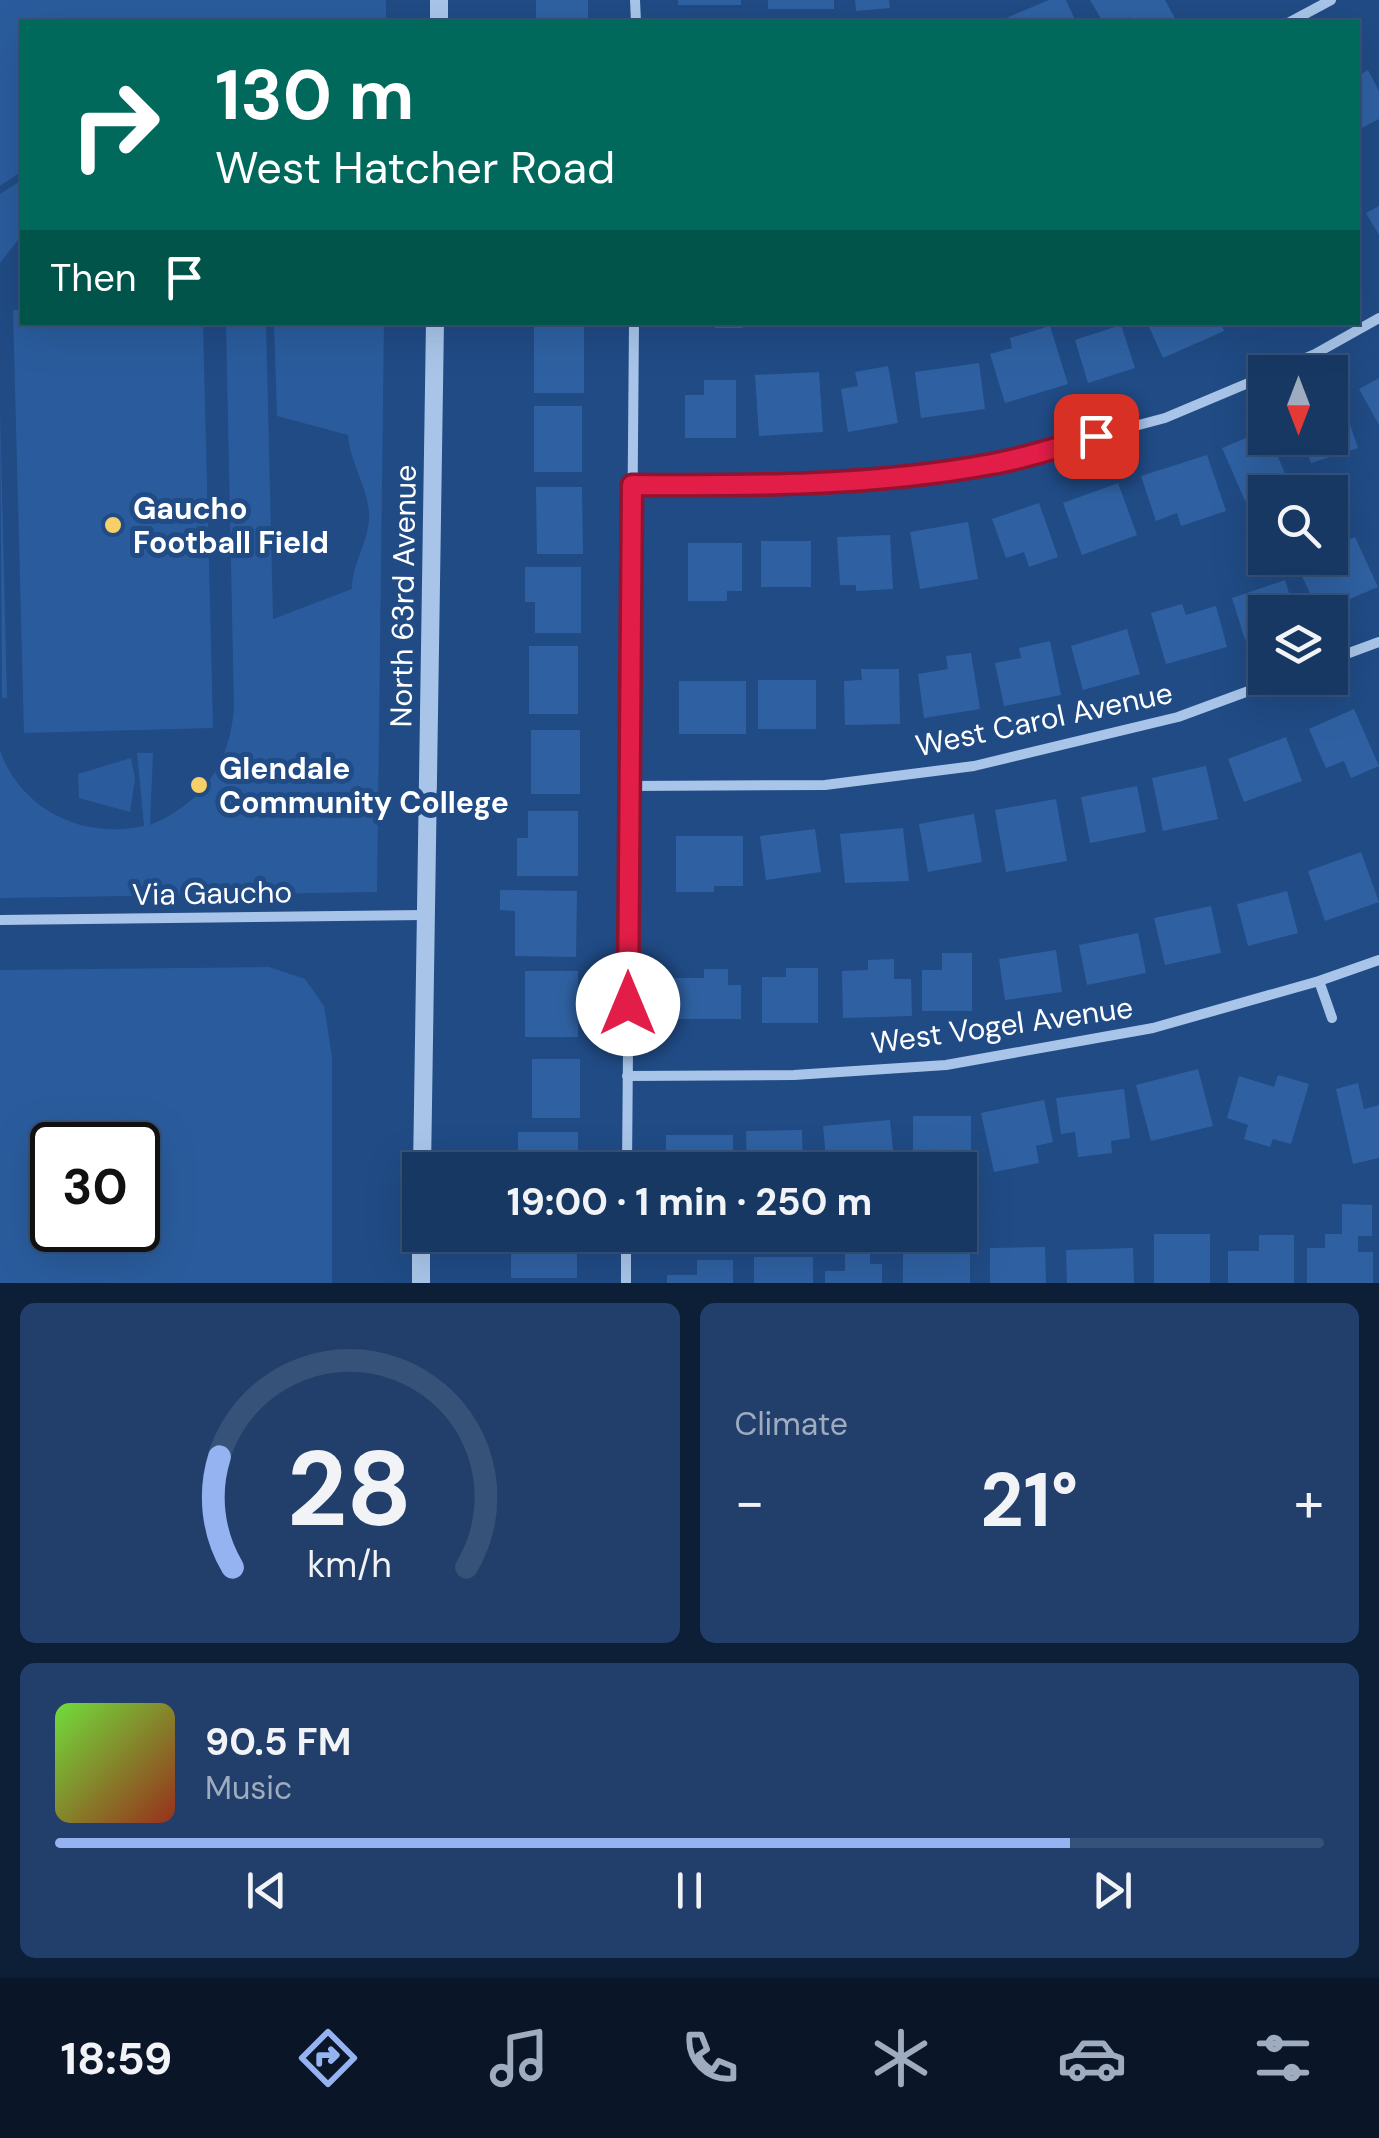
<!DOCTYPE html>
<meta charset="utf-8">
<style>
:root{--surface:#183864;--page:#213f6a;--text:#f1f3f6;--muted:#9facbf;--line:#365278;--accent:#95b2f1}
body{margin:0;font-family:"DM Sans",sans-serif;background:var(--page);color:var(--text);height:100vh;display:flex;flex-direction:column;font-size:38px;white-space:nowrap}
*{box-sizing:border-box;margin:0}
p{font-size:32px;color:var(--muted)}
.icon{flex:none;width:55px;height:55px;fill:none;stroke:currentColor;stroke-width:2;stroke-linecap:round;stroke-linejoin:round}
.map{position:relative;height:1283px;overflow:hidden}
.drawer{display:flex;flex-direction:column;gap:20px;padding:20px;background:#0d1f37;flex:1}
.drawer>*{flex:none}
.hud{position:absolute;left:20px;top:20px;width:1340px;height:305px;border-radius:0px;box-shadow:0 10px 40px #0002,0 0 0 2px var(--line);background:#00695c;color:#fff;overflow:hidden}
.needle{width:65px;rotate:180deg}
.buttons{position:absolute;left:1248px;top:355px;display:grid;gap:20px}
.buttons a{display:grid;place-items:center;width:100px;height:100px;border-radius:0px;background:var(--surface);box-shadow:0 10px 40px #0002,0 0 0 2px var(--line);font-size:50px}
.speed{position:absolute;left:30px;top:1122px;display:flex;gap:20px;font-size:50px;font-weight:700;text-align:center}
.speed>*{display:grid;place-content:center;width:130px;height:130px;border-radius:50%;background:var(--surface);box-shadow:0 10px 40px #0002,0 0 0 2px var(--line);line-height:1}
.speed .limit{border:5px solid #111;border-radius:15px;background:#fff;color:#111}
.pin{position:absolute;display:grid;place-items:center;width:85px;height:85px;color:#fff;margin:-42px;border-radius:20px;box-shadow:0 5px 15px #0006}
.me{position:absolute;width:110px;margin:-55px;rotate:0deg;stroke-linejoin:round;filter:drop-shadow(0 0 8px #0008)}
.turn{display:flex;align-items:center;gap:35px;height:210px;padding:0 30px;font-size:45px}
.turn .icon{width:130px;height:130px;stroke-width:2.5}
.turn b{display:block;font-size:70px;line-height:85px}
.then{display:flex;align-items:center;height:95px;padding:0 30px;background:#0003;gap:20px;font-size:38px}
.big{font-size:75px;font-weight:700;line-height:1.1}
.drawer .widget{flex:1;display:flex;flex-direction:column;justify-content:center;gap:15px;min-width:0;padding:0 35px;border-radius:15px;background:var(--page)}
.drawer .dial{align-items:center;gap:0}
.dial svg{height:260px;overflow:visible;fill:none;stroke:var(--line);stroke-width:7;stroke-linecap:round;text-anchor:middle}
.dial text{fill:var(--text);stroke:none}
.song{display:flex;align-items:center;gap:30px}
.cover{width:120px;height:120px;border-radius:15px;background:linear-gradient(135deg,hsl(100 70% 55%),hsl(10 70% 35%))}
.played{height:10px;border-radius:5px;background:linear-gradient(90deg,var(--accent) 80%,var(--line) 80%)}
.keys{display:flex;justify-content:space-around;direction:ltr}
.heat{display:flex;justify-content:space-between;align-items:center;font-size:55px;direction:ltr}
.drawer .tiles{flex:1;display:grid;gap:20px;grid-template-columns:1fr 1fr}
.widget:last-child{grid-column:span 2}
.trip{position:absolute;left:402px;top:1152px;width:575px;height:100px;border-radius:0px;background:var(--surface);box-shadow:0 10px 40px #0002,0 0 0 2px var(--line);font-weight:700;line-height:100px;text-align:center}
.menu{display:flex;height:160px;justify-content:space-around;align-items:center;background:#0a1628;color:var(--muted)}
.menu .icon{width:70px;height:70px}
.menu .current{color:var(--accent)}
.menu b{font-size:45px;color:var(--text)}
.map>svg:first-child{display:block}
.green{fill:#2a5c9d;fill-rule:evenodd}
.building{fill:#2f61a2}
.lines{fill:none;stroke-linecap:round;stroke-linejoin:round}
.minor{stroke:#a8c5e9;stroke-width:10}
.tertiary{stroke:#a8c5e9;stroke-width:18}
.route-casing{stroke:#92132f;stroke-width:25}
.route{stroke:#e11d48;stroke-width:18}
.poi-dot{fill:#f7cf68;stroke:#204b85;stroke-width:4}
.labels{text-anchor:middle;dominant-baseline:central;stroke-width:10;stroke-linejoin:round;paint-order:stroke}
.poi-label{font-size:30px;font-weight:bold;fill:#fff;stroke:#204b85;text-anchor:start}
.street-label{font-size:30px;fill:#fff;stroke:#204b85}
</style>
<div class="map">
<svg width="1379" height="1283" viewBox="0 0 1379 1283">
<rect width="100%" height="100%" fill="#204b85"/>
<path class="green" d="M0,0h386v22h-364v149l-22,15z
M22,180v55l-22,28v-69z
M13,310h9v12l181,1 10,405 -189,5z
M226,323h40l7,296 79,-30c0,-27 19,-50 17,-77 -2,-26 -19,-50 -21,-77l-71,-19 -3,-93h110l-7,569 -377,6v-148c20,60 84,90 144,76l-7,-73h16l-3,72c53,-22 80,-61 84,-118z
M0,405l7,293h-5z
M131,758l4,21 -5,33 -51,-14 -1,-24z
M269,967l36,12 19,27 8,51v226h-332v-313zM52,1145h86v85h-86z"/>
<path class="building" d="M536,0h52v22h-52z
M678,0h63v5h-63z
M768,0h66v9h-66z
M855,0h34l1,8 -34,3z
M1049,0h17l10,22h-69l-1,-4z
M1090,0h75l12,22h-44l-3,-5 -10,5h-17z
M1368,70l11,21v28l-21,11v-54z
M1379,206v29l-13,-22z
M715,322h28v6h-28z
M1147,322h73l4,9 -61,27z
M1121,325l14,43 -47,15 -13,-43z
M534,326h50v67h-50z
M1050,326l18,58 -63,19 -15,-49 22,-6 -2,-10z
M979,363l6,46 -64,9 -6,-46z
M888,366l10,57 -50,9 -7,-43 17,-3 -3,-14z
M819,372l4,60 -64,4 -4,-61z
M1379,378v47l-20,-36z
M704,380h32v58h-51v-43h19z
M1342,401l16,47 -47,15 -9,-25h28v-33z
M534,406h48v66h-48z
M1265,430v8h5l19,45 -44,18 -23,-53z
M1207,455l19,56 -45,15 -4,-13 -21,8 -15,-45z
M1118,483l19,52 -55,20 -19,-52z
M536,487h46l1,67h-46z
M1039,503l19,54 -29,10 -5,-15 -18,6 -14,-39z
M968,522l10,57 -58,10 -10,-57z
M890,535l3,54 -37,2v-6h-16l-3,-48z
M1355,537l23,50 -59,25 -18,-38 31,-14 -2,-12z
M761,541h50v46h-50z
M688,543h54v48h-15v10h-39z
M525,567h56v66h-46v-31h-10z
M1285,580l10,32h-30v21l-20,7 -13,-42z
M1182,604l4,11 30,-9 11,41 -61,17 -15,-51z
M1127,629l13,45 -57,16 -12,-44z
M1050,641l11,54 -57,11 -9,-43 26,-5 -2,-10z
M529,646h49v68h-49z
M971,653l9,56 -56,9 -6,-44 30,-5 -2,-13z
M861,669h38l1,55 -55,1 -1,-44 18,-1z
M758,680h58v49h-58z
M679,681h67v53h-67z
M1354,709l25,57 -28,12 -7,-17 -18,7 -17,-39z
M531,730h49v64h-49z
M1286,737l16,44 -58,21 -16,-43z
M1206,766l12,53 -55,12 -11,-53z
M1137,786l9,46 -56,11 -9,-46z
M1056,799l11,62 -61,11 -11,-62z
M528,811h50v65h-61v-38h11z
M974,814l8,48 -54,10 -9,-48z
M903,828l6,53 -64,2 -5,-49z
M815,829l6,43 -55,8 -6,-44z
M676,836h67v50h-29v6h-38z
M1361,852l18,50 -54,19 -17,-50z
M500,890l77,1 -1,66 -61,-1v-45l-15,-1z
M1287,891l11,42 -50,13 -11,-42z
M1211,906l10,47 -56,12 -11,-47z
M1138,933l8,40 -59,12 -8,-40z
M1056,950l6,42 -57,8 -6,-41z
M942,953h30v58h-50v-41h20z
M894,959v20h17l1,37 -69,2 -1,-47 26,-1v-10z
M786,968h32v55h-56v-46h24z
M704,969h24v16h13v34h-67v-41h30z
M525,971h53v66h-53z
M532,1059h48v59h-48z
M1198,1069l15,57 -62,15 -15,-56z
M1278,1075l31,9 -18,60 -18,-5 -3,8 -26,-8 4,-14 -21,-7 12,-42 35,11z
M1358,1083l6,26 15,-4v53l-26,6 -17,-75z
M1124,1089l6,49 -19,3 1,12 -34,4 -3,-25 -14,2 -5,-36z
M1044,1100l9,42 -17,4 3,17 -45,9 -13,-59z
M913,1116h58v56l-58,-2z
M890,1120l5,50h-68l-4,-44z
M802,1130l1,40h-56l-1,-39z
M518,1132h60v38h-60z
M666,1135h67v35h-67z
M1342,1204l30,1v31h-14v16h15v31h-66v-35h18v-14h17z
M1154,1234h56v49h-56z
M511,1235h66v43h-66z
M1259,1235h35v48h-66v-32h31z
M845,1243h25v21h12v19h-57v-12h20z
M1045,1247l1,36h-56v-35z
M1133,1248l1,35h-67l-1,-33z
M903,1251h67v32h-67z
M754,1257h59v26h-59z
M697,1260h36v23h-66v-8h30z"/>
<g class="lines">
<path class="minor" d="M635,0l1,22
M1290,22l41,-22
M1272,372l43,-18 64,-36
M632,485l122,1 112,-8 126,-14 173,-46 100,-42
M1330,660l49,-18
M629,786l196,-1 149,-19 204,-49 106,-39
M0,920l424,-5
M1319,981l13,37
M627,1076l167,-1 152,-10 207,-37 166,-47 60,-21
M627,1170l7,-848
M626,1283v-48"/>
<path class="tertiary" d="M439,22v-22
M422,1170l13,-848
M421,1283v-48"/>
</g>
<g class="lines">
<g class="route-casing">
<path id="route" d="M628,1004l4,-519c119,1 242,1 360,-21 35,-6 70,-18 104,-28"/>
</g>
<use href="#route" class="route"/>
</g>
<g class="poi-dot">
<circle cx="113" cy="525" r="10"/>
<circle cx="199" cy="785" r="10"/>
</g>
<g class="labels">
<g class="poi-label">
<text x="133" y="508">Gaucho<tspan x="133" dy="34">Football Field</tspan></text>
<text x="219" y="768">Glendale<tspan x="219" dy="34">Community College</tspan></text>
</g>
<g class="street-label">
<text transform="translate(403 596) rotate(-89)">North 63rd Avenue</text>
<text transform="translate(1044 719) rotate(-12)">West Carol Avenue</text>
<text transform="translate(212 893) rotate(-1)">Via Gaucho</text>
<text transform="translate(1002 1025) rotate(-8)">West Vogel Avenue</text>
</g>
</g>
</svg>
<div class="buttons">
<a><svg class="needle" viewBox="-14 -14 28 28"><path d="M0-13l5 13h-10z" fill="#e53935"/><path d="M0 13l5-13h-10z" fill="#9facbf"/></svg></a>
<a><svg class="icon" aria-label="search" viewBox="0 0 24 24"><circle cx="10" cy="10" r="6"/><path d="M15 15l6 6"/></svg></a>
<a><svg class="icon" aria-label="layers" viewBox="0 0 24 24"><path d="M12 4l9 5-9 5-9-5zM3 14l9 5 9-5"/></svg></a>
</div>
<div class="speed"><div class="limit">30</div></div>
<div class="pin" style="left:1096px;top:436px;background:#d93025"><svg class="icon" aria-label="arrive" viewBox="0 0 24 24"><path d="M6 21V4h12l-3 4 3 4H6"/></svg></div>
<svg class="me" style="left:628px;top:1004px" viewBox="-20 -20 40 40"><circle r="19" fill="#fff"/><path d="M0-13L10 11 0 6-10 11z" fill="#e11d48"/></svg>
<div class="trip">19:00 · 1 min · 250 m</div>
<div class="hud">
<div class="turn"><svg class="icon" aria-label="right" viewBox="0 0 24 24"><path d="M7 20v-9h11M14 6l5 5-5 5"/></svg><div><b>130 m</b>West Hatcher Road</div></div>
<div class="then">Then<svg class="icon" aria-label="arrive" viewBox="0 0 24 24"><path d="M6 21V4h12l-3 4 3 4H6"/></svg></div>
</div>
</div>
<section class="drawer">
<div class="tiles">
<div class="widget dial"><svg viewBox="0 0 100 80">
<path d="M14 69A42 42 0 1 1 86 69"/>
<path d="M14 69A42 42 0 0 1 10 35" stroke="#95b2f1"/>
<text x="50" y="56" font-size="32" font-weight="700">28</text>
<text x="50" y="72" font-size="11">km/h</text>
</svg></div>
<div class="widget"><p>Climate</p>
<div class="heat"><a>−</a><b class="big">21°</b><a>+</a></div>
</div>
<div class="widget">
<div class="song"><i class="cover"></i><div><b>90.5 FM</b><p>Music</p></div></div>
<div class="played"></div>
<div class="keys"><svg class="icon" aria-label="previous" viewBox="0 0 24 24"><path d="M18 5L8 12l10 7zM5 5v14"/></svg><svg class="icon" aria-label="pause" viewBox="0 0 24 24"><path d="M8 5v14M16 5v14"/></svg><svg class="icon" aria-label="next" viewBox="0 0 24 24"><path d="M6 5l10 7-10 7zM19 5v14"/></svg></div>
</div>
</div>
</section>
<nav class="menu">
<b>18:59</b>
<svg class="icon current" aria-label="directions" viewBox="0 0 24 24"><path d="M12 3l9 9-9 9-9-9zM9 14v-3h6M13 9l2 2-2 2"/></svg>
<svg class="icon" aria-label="music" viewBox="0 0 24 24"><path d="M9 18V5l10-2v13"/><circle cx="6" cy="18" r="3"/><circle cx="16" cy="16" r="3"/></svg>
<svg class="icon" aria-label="phone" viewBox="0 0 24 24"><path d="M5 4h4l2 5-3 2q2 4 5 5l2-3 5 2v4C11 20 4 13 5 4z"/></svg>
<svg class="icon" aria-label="climate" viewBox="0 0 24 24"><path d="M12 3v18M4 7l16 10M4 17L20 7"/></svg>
<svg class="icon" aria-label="car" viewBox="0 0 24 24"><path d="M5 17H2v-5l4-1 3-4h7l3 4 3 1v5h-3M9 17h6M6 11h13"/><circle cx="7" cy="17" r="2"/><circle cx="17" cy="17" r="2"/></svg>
<svg class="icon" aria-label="filters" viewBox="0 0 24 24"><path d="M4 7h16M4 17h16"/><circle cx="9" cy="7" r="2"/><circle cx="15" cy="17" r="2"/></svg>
</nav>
